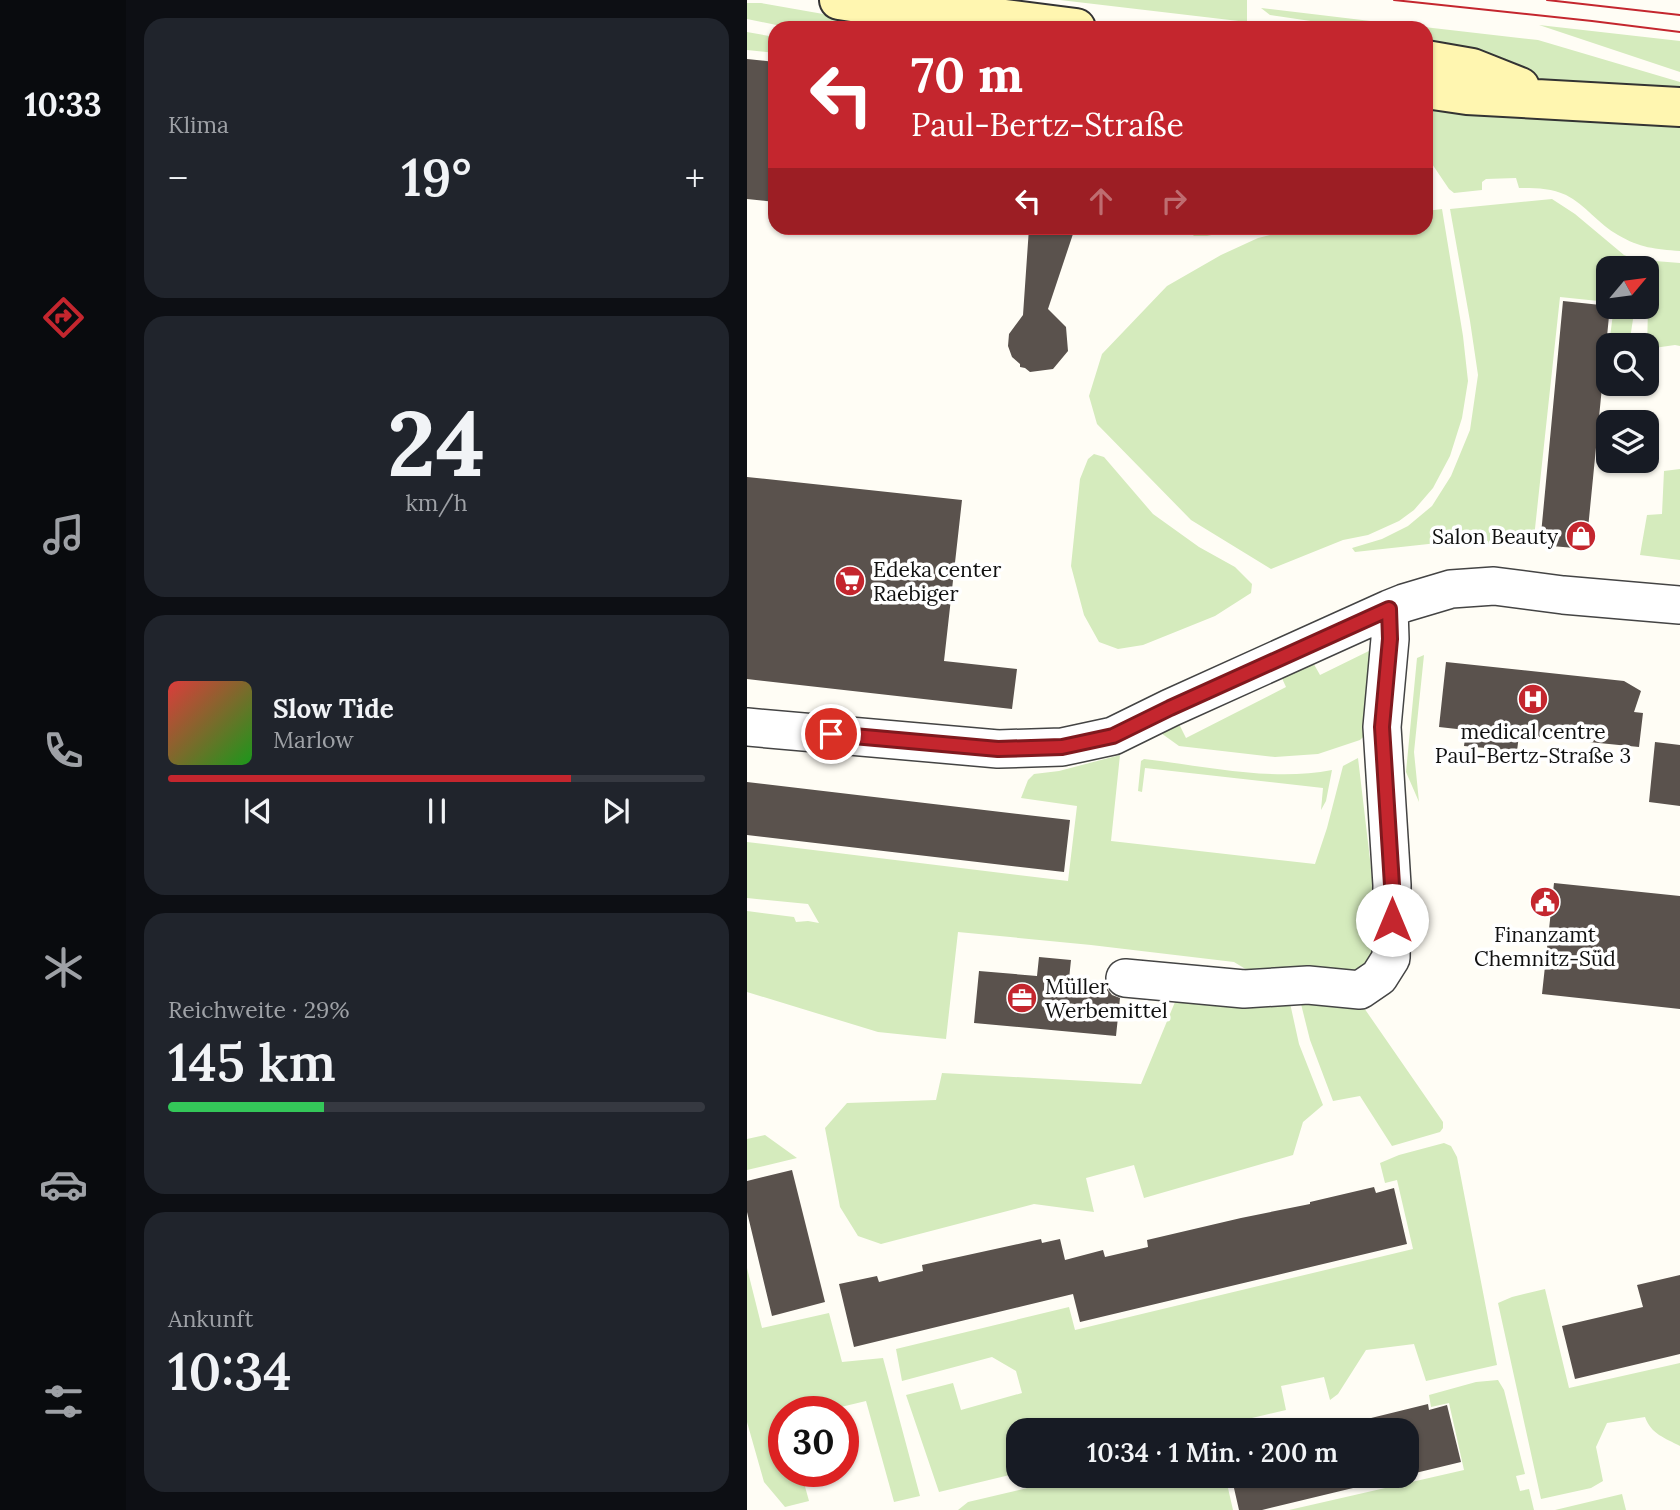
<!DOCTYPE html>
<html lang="de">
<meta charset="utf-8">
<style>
:root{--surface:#171b24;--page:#20242c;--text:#f1f3f6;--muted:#9ea1a6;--line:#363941;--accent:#c4262e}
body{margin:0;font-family:Lora,serif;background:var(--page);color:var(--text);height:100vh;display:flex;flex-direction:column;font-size:26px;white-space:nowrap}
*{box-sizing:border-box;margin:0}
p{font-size:23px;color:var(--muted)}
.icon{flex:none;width:38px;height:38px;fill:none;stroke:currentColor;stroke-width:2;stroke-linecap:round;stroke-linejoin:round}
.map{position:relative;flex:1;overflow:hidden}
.drawer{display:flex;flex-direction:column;gap:18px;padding:18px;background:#0d0f14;width:621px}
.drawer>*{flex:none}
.banner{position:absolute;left:21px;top:21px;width:665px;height:214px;border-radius:21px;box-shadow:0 2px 5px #0004;background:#c4262e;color:#fff;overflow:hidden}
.needle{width:46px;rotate:61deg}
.buttons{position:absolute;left:849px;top:256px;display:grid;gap:14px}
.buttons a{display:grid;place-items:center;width:63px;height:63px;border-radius:14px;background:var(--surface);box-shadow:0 2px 5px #0004;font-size:35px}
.speed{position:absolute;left:21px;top:1396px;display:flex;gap:14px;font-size:35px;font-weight:700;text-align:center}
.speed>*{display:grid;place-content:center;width:91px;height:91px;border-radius:50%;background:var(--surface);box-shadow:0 2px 5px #0004;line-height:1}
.speed .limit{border:10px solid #d22;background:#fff;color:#111}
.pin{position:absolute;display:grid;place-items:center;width:60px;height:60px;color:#fff;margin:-30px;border:4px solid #fff;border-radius:50%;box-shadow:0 2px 7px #0007}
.me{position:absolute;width:77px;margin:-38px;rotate:0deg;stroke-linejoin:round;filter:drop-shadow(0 0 5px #0008)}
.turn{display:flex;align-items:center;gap:24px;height:147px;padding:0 28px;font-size:32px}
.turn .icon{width:91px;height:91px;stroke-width:2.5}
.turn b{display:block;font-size:49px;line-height:60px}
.lanes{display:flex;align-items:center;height:66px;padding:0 28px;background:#0003;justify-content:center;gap:35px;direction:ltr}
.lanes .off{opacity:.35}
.big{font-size:52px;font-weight:600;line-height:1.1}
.drawer .tile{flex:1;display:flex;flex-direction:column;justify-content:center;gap:10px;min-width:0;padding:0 24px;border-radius:21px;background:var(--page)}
.drawer .dial{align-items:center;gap:0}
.dial b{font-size:91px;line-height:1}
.song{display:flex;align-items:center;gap:21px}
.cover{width:84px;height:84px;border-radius:10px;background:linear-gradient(135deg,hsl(0 70% 55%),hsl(120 70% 35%))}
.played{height:7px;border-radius:4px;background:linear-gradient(90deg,var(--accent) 75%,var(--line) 75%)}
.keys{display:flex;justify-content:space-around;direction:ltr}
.heat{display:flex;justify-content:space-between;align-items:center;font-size:38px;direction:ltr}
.charge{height:10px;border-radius:5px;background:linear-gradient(90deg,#34c759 29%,var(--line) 0)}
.trip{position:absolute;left:259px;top:1418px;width:413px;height:70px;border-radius:21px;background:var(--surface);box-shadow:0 2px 5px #0004;font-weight:600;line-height:70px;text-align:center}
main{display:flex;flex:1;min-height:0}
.dock{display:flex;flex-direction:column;width:126px;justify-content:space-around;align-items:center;background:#090b0e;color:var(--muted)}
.dock .icon{width:49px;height:49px}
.dock .on{color:var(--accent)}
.dock b{font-size:32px;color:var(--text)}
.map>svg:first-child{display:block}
.green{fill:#d5ebbd}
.building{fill:#5a524d}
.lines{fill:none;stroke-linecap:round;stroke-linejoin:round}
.minor-casing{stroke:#444;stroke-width:40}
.secondary-casing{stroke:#333;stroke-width:42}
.minor{stroke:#fff;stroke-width:37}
.secondary{stroke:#fff6b0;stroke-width:38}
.tram{stroke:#c4262e;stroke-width:2}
.route-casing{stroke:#7f191e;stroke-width:18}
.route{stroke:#c4262e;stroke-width:12}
.labels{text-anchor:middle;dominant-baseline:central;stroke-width:7;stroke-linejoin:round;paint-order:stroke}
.poi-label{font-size:21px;fill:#111;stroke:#fff;text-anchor:start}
</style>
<main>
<nav class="dock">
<b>10:33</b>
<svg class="icon on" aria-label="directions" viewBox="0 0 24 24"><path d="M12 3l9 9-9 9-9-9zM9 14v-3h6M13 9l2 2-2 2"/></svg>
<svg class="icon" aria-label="music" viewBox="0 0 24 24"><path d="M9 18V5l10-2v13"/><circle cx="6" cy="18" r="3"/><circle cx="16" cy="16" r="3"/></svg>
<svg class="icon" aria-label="phone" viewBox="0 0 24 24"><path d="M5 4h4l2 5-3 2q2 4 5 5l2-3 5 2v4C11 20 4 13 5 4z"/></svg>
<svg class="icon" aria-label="climate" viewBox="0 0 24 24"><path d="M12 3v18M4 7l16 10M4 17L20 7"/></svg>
<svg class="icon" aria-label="car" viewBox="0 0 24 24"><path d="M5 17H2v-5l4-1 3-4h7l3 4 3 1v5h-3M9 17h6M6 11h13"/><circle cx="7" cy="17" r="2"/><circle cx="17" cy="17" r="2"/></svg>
<svg class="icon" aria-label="filters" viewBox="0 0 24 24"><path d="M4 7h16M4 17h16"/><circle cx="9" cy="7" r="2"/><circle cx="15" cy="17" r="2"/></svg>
</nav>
<section class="drawer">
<div class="tile"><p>Klima</p>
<div class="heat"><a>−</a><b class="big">19°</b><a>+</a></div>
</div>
<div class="tile dial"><b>24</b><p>km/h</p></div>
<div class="tile">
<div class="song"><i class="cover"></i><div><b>Slow Tide</b><p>Marlow</p></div></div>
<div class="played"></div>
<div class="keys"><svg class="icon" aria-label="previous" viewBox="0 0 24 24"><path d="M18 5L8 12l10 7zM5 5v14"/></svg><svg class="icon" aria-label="pause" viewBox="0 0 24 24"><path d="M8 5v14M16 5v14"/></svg><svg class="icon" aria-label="next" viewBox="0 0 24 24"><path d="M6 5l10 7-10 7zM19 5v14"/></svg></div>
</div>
<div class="tile"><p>Reichweite · 29%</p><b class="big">145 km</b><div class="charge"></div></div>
<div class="tile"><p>Ankunft</p><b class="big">10:34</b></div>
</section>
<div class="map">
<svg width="933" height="1510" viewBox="0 0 933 1510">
<rect width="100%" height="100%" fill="#fffdf5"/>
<path class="green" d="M313,0h187v22z
M0,3h14l85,15 74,10h-129l-44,-9z
M514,8l143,17 -1,3h-45l-88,-13z
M792,25l141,16v31z
M677,27l114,13 142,42v13l-131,-14 -123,-30v-23z
M0,32l28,5v16l-28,-3z
M679,97l254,31v123c-25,-2 -40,-3 -62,-16 -19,-10 -33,-31 -52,-40 -15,-7 -31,-7 -47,-7l-3,-10 -30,1 -4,3v8l-28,3 -5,-4 -23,-34z
M805,199l23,15 49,41 15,6 -1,7h-30v34l-48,-5 -27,250 -77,-6 -101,11 -3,-4 30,-9 26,-13 24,-20 19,-30 19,-46 8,-55 -8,-54 -20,-112z
M695,209l21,127 5,45 -6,37 -12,38 -17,32 -19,22 -15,11 -31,14 -25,5 -72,29 -80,-49 -94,-96 -8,-28 13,-42 65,-68 54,-31 37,-17 39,-10h129v-17z
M438,228h58l-36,8h-13z
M908,261l25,2v83l-5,-1 -28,4 2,-83z
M867,306h21l-5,33 -20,-2z
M347,454l10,3 49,57 46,33 36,20 17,17 -1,9 -36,23 -72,29 -25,4 -19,-7 -15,-27 -13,-49 9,-87 8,-20z
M933,469v91l-40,-5 7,-40 15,-1 2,-43z
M630,647l1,76 -18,17 -42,14 -43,3 -96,-11 -25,-18 22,-10 10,20 100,-51 -6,-13 31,-15 9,16z
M677,655l-10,97 5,50 -13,-30 11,-114z
M373,755l-9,86 204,23 12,-36 16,-62 15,-8 20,169 -2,27 -21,21 -93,4 -28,-17 -143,-17 -133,-13 -12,107 -68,-7 -131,-40v-81l47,6 2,5 12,-1 11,2 -11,-19 -61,-6v-56l321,39 9,-75 -56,-8 7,-18 6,-6 25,-3z
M397,759c60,7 129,23 188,11l-6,31 -5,9 2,-22 -178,-20 -3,24 -4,-1 3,-30z
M551,992l64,13 81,117v6l-3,4 -48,14 -32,-50 -27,5 -23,-61z
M541,994l11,50 24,61 -20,17 -10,33 -149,43 -10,-33 -48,13 8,34 -60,-8 -153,40 -23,-8 -18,-29 -15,-79 22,-25 89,-3 6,-27 199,11 34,-82z
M18,1135l32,23 -50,12v-31z
M697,1143l7,3 6,11 40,208 -71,16 -12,-37 -48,6 -28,44 -8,6 -6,-23 -43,9 5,24 -85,20h-183v43l-79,19 -33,-97 47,-12 8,27 61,-17 -6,-22 -24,-14 -90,24 -6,-32 173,-42 6,23 338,-81 -16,-69 -12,3 -5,-20 19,-8z
M0,1268l15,60 67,-15 13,49 41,-4 37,138 -26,6 -28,-101 -46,11h-36v60h17l8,29 -24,6 -21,-25 -17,-60z
M798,1289l24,99 111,-25v83c-15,-8 -29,-12 -35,-29l-38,6 -11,24 7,34 -12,7 -50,11 -43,-196 14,-6z
M751,1380l6,10 21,84 -9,2 4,15 9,-2 5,21h-245l175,-40 -15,-67 -18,4 -2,-12 47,-13z
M335,1475h143l8,35h-275l10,-8z
M875,1494l4,16h-71z"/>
<path class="building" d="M0,59l28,3v140l-28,-3z
M282,228h46l-27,81 18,18 2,24 -15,18 -23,3 -5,-4 -5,-1v-3l-8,-7 -4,-11 1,-12 14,-19z
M816,301l47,5 -24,243 -46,-4z
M0,477l215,23 -18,161 73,8 -5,40 -265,-30z
M699,662l178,19 17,10 -7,21 9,1 -4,34 -120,-12 -2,16 -53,-5 2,-16 -27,-3z
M908,742l25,3v61l-31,-4z
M0,782l323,38 -6,52 -317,-37z
M807,883l126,13v113l-138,-15z
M292,957l32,3 -2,19 36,3 1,5 6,8 8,3 -4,38 -142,-13 5,-52 58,5z
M45,1170l33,132 -53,14 -25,-104v-31z
M627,1187l2,6 18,-5 13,56 -327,78 -7,-28 -219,53 -15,-63 38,-8 2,6 44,-11 -1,-6 119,-26 1,4 18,-4 5,21 38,-10 2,7 43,-10 -1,-7 94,-22 69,-14v-2z
M933,1275v79l-105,25 -13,-53 81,-19 -6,-22z
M681,1404l1,6 18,-5 14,57 -199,48h-23l-8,-35h176v-45h-62l19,-5 -1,-5z"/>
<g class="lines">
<g class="minor-casing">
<path id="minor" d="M0,727l251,22 64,-2 51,-11 57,-28 219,-99 15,-6 47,-14 43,-3 69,9 117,10
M378,978l119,11 64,-4 52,5 19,-13 12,-19 1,-73 -10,-158 8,-88 -1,-30"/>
</g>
<g class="secondary-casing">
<path id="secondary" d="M92,0l58,9 68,5 111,14
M679,60l46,8 48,19
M679,89l41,6 213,12"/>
</g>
<use href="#minor" class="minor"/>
<use href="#secondary" class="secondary"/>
<path class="tram" d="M647,0l198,21 88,11
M800,0l133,15"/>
</g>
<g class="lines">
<g class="route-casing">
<path id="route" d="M84,734l167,15 64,-2 51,-11 57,-28 219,-99 1,30 -8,88 10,158v35"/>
</g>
<use href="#route" class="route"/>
</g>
<defs>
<g id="shop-disc" transform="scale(1.575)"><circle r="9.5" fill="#c4262e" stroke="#fff"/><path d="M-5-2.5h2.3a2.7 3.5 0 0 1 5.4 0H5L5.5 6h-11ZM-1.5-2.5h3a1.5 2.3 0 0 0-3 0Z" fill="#fff"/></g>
<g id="supermarket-disc" transform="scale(1.575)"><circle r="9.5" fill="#c4262e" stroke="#fff"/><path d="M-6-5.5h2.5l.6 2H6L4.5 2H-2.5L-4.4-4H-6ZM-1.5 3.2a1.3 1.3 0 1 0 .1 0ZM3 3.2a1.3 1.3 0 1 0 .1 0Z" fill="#fff"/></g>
<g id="hospital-disc" transform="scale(1.575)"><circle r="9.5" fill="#c4262e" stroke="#fff"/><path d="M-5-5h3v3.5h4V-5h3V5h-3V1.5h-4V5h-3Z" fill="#fff"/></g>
<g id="civic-disc" transform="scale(1.575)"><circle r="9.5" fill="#c4262e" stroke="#fff"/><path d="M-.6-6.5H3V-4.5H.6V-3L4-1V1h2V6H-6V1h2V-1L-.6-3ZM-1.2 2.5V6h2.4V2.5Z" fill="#fff"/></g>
<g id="office-disc" transform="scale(1.575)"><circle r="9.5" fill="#c4262e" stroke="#fff"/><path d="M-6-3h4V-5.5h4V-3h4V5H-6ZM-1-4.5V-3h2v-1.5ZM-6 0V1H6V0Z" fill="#fff"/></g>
</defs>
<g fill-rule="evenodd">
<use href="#shop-disc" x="834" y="536"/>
<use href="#supermarket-disc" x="103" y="581"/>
<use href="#hospital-disc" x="786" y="699"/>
<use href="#civic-disc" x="798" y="902"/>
<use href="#office-disc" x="275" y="998"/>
</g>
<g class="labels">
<g class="poi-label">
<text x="811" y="536" text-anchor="end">Salon Beauty</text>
<text x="126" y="569">Edeka center<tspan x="126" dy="24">Raebiger</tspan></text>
<text x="786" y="731" text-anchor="middle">medical centre<tspan x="786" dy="24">Paul-Bertz-Straße 3</tspan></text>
<text x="798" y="934" text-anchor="middle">Finanzamt<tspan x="798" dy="24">Chemnitz-Süd</tspan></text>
<text x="298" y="986">Müller<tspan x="298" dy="24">Werbemittel</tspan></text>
</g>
</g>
</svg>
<div class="buttons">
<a><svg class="needle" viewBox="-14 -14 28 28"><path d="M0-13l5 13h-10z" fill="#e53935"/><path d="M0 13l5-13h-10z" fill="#9ea1a6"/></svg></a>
<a><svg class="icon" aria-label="search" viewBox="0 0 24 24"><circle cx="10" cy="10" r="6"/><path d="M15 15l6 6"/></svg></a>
<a><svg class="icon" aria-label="layers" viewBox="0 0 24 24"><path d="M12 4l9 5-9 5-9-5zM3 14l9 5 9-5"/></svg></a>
</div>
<div class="speed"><div class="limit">30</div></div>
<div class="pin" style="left:84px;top:734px;background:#d93025"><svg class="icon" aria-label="arrive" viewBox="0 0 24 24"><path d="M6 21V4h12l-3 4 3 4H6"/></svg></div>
<svg class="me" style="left:645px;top:920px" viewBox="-20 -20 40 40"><circle r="19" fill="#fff"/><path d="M0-13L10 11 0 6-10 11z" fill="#c4262e"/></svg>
<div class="trip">10:34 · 1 Min. · 200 m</div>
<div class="banner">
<div class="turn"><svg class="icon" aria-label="left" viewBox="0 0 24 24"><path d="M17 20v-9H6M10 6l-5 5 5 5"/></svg><div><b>70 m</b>Paul-Bertz-Straße</div></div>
<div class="lanes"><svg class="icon" aria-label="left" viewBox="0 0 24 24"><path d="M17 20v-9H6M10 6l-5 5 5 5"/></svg><svg class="icon off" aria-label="ahead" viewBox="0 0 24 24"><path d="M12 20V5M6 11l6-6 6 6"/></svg><svg class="icon off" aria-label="right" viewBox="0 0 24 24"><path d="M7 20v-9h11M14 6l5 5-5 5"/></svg></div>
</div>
</div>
</main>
